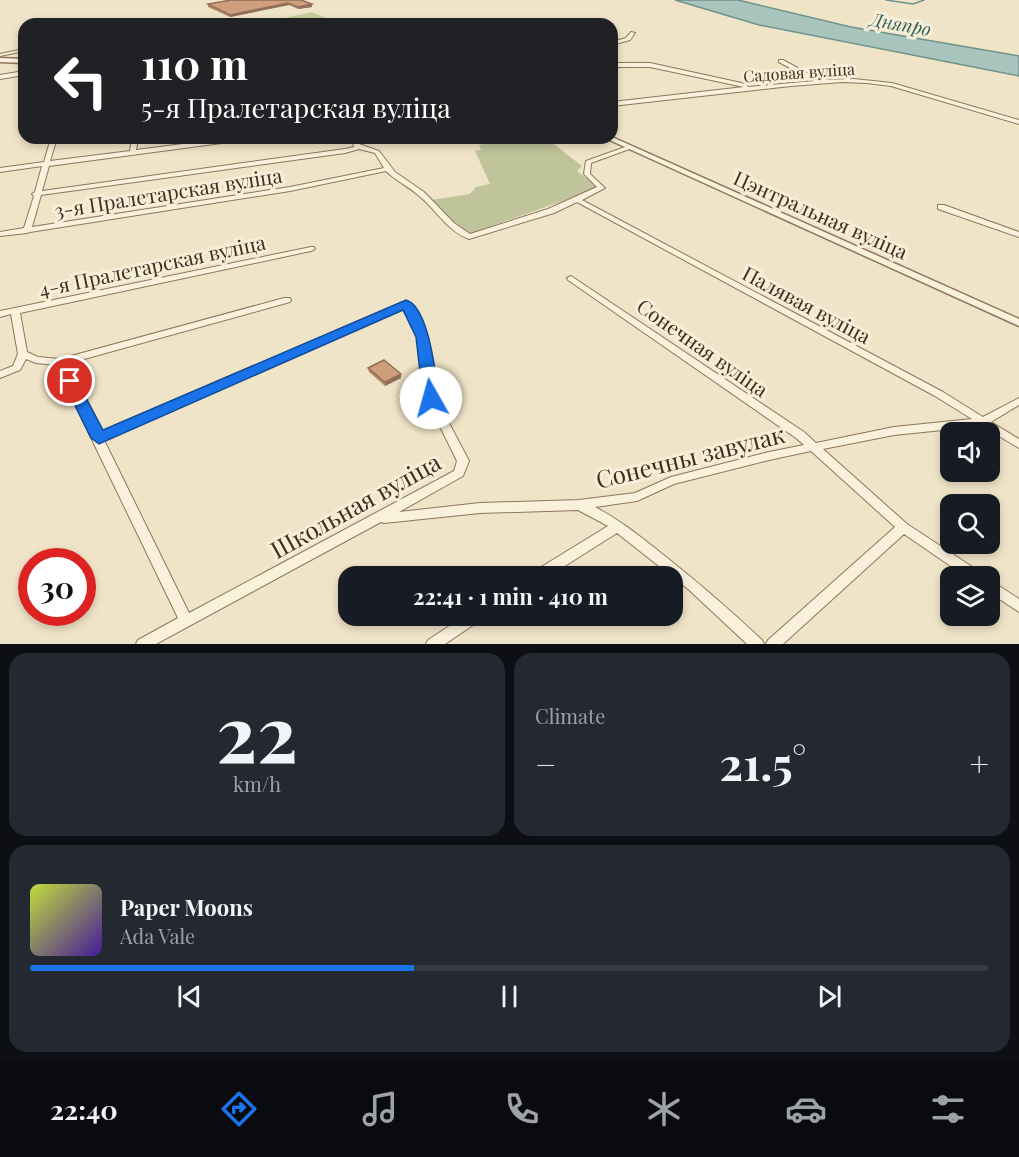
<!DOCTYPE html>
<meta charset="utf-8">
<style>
:root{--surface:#171b24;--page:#242831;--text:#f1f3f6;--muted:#9ea1a6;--line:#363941;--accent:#1a73e8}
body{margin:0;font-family:"Playfair Display",serif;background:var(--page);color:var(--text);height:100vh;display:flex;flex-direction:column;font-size:22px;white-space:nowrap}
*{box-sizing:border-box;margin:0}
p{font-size:20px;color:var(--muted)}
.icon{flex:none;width:33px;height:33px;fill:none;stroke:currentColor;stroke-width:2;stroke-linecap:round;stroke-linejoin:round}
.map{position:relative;height:644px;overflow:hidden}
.drawer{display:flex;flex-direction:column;gap:9px;padding:9px;background:#0d0f14;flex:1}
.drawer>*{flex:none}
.guide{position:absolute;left:18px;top:18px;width:600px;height:126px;border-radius:18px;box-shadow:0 3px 9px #0003;background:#202124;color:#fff;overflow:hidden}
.controls{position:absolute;left:940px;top:422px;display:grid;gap:12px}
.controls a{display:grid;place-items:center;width:60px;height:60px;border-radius:12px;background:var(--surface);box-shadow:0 3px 9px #0003;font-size:30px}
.speed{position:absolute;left:18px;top:548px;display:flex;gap:12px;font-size:30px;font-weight:700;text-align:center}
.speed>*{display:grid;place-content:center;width:78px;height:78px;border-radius:50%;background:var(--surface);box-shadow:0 3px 9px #0003;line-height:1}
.speed .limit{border:9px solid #d22;background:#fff;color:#111}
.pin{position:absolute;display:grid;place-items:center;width:51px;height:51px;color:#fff;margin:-26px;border:3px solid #fff;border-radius:50%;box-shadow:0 2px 6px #0007}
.me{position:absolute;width:66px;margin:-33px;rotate:353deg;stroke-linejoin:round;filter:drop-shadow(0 0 4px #0008)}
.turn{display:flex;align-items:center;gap:21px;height:126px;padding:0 24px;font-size:27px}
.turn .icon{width:78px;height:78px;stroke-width:2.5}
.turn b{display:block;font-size:42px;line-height:51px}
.big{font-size:45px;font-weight:700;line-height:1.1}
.drawer .card{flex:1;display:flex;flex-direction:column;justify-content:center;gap:9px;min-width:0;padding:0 21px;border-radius:18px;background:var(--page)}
.drawer .dial{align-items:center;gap:0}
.dial b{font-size:78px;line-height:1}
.song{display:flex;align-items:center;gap:18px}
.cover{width:72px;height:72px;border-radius:9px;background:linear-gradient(135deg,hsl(70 70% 55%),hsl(260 70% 35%))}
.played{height:6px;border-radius:3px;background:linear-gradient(90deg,var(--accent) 40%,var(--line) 40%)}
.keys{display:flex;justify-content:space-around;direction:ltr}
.heat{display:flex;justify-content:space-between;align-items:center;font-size:33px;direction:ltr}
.drawer .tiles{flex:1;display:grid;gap:9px;grid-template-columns:1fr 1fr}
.card:last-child{grid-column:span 2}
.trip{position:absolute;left:338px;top:566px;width:345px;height:60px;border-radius:18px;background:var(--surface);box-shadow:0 3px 9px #0003;font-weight:700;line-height:60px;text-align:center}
.tabs{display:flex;height:96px;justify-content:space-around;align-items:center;background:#090b0e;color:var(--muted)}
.tabs .icon{width:42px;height:42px}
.tabs .current{color:var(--accent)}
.tabs b{font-size:27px;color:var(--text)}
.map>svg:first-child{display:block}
.green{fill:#c9cf9b}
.cemetery{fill:#bfc49a}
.water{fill:#a9c4bc;stroke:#6f938a;stroke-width:1.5}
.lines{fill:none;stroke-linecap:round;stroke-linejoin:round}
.stream{stroke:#6f938a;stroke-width:1.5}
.minor-casing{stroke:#8d765c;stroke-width:2}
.tertiary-casing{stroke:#8d765c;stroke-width:3}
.minor{fill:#faf1dc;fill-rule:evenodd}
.tertiary{fill:#faf1dc;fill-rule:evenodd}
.wall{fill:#b2896c}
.shaded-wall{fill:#916f58}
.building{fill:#cf9f7d;stroke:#916f58;stroke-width:1.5}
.route{fill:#1a73e8;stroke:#114b97;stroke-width:1.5}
.labels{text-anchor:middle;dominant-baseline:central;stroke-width:6;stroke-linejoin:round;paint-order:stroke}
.far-street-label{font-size:16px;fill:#3d2e20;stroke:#f7eed8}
.far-water-label{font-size:18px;font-style:italic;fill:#2f5d5a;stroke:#f7eed8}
.street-label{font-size:20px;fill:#3d2e20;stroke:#f7eed8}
.near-street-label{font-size:24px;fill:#3d2e20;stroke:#f7eed8}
</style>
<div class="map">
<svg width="1019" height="644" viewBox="0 0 1019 644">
<rect width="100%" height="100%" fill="#f0e4c8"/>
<path class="green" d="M312,12l28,12h-83z"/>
<path class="cemetery" d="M523,138h23l36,28 -5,5 22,17 -130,46 -30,-23 -8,-11 39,-6 6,-7 14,-3 -15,-33 6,-1 -2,-5z"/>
<path class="water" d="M675,0h63l113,27 168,29v20l-260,-51z"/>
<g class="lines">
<path class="stream" d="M886,0l27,4 11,-4"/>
<g class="minor-casing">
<path id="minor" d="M180,19l2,2 -16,3h-9z
M631,32l4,1 -5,7 -18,5v-3l14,-4z
M24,49v2l-24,5v-2z
M779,60h4l37,20 34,-1 38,4 127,37v4l-128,-38 -24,-3 -25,-1 -51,4 -179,20v-4l132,-15 -94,-20h-38v-4h38l96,21 2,3 66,-6 -35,-19z
M24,71v4l-24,4v-4z
M51,138h6l-7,23 80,-10 2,-13h6l-2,12 94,-12h17l-3,2 -195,26 -7,25 303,-42 9,-2 -2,-9h6l1,6 20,7 16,21 29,20 30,31 16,11 78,-25 49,-22 -13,-13 2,-13 42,-15h4v2l-41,15 -1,11 15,14 -23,12 361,192 40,25 36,-19v7l-28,17 28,17v9l-37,-22 -88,9 -71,14 84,75 73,48 1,4h-16l-61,-42 -121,110h-17l2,-4 127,-113 -84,-76 -42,9 -95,24 -37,17 -42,6c23,12 42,27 61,42 37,29 72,59 106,91l2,4h-17l-59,-55 -71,-56 -68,43h-17l1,-4 75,-46 -30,-16 -98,3 -96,10 -3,-1 -225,122h-20l2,-4 40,-22 -122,-253 -20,-2 -10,-4 -6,11 -20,8v-7l13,-5 5,-12 -7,-40 -11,3v-6l311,-64h3l1,2 -4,2 -291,62 7,39 11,5 22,2 224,-61h6l1,2 -1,2 -224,62 34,69 303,-131h6l8,10 11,25 8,61 33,63 -6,15 -64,36 81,-9 99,-3 56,-7 36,-16 98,-25 35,-7 -8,-7 -228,-158 -1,-2 4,-2 233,156 12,11 78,-16 78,-8 -37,-23 -358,-194 -23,11 -85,26c-22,-8 -33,-30 -51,-44 -10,-9 -22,-14 -32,-24l-96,20 -260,41 -3,1 -27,3v-4l24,-4 10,-32 -2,-2 3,-2 7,-26 -42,6v-4l44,-6zM359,149l16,4 9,15 -94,19 -258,40 9,-32 304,-42zM405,308l4,5 9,24 8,61 31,63 -3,10 -265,142 -85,-173z
M938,205h6l75,27v5l-81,-28z
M990,580l29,19v13l-29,-19z
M466,615h18l-2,4 -37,25h-19l2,-4z"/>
</g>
<g class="tertiary-casing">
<path id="tertiary" d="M0,58l24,1v4l-24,-1z
M612,137l407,182v7l-414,-188z"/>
</g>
<use href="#minor" class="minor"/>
<use href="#tertiary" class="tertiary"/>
</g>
<path class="wall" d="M301,0l11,7 -14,2 -9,-4 -59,12 -22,-10v-3z
M368,368l33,10 -16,8 -16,-14z"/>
<path class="shaded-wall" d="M288,3l1,2 -59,12v-2z
M312,4v3l-14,2v-2z
M401,374v4l-16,8v-4z"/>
<path class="building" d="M231,0h70l11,4 -14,3 -10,-4 -58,12 -22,-11z
M384,360l17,14 -16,8 -17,-14z"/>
<path class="route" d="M406,300c23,6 30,77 33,98l-8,5 -8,-5 -7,-61 -13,-27 -304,134 -8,-6 -28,-57 2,-4h10l28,53z"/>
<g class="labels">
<g class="far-street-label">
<text transform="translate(799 72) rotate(-4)">Садовая вуліца</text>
</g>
<g class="far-water-label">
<text transform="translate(901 24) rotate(10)">Дняпро</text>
</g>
<g class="street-label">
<text transform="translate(168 192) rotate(-9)">3-я Пралетарская вуліца</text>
<text transform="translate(821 214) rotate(24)">Цэнтральная вуліца</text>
<text transform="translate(152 265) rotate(-12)">4-я Пралетарская вуліца</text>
<text transform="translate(807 304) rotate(28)">Палявая вуліца</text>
<text transform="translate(703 347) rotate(35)">Сонечная вуліца</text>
</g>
<g class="near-street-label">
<text transform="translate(690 456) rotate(-14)">Сонечны завулак</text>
<text transform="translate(355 505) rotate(-29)">Школьная вуліца</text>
</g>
</g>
</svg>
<div class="controls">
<a><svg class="icon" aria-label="sound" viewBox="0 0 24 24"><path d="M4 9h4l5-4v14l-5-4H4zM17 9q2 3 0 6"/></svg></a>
<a><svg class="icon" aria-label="search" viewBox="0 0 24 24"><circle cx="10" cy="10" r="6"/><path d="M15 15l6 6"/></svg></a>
<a><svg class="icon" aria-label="layers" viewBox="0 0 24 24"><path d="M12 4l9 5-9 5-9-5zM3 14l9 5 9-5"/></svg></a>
</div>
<div class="speed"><div class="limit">30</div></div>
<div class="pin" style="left:70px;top:381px;background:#d93025"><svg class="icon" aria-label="arrive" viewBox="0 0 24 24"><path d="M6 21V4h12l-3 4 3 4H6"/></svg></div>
<svg class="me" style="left:431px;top:398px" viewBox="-20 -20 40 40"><circle r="19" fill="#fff"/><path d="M0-13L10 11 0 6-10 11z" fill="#1a73e8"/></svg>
<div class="trip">22:41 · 1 min · 410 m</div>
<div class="guide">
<div class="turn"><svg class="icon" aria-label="left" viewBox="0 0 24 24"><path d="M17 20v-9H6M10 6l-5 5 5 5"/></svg><div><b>110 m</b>5-я Пралетарская вуліца</div></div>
</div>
</div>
<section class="drawer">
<div class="tiles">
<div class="card dial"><b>22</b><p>km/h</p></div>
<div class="card"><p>Climate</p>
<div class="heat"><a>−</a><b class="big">21.5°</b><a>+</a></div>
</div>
<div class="card">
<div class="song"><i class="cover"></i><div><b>Paper Moons</b><p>Ada Vale</p></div></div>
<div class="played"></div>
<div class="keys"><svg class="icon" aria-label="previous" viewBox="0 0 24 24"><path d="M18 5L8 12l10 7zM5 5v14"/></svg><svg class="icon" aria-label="pause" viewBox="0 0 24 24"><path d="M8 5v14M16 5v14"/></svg><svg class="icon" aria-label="next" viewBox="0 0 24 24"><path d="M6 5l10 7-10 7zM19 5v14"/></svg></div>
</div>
</div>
</section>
<nav class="tabs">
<b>22:40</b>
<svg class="icon current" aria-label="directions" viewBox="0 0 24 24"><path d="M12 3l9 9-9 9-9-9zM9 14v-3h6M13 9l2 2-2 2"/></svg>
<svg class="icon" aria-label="music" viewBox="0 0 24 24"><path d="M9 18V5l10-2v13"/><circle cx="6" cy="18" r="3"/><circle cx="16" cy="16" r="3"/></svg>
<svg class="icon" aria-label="phone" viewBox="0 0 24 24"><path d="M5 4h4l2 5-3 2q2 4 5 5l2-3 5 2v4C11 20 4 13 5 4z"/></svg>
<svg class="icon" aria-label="climate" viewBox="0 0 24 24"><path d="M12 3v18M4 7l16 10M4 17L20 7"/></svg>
<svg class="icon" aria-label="car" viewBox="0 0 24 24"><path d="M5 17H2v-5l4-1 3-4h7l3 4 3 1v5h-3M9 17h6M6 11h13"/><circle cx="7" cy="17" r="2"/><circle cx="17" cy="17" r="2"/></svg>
<svg class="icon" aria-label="filters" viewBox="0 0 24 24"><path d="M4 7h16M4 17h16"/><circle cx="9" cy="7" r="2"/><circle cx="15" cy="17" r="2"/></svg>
</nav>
